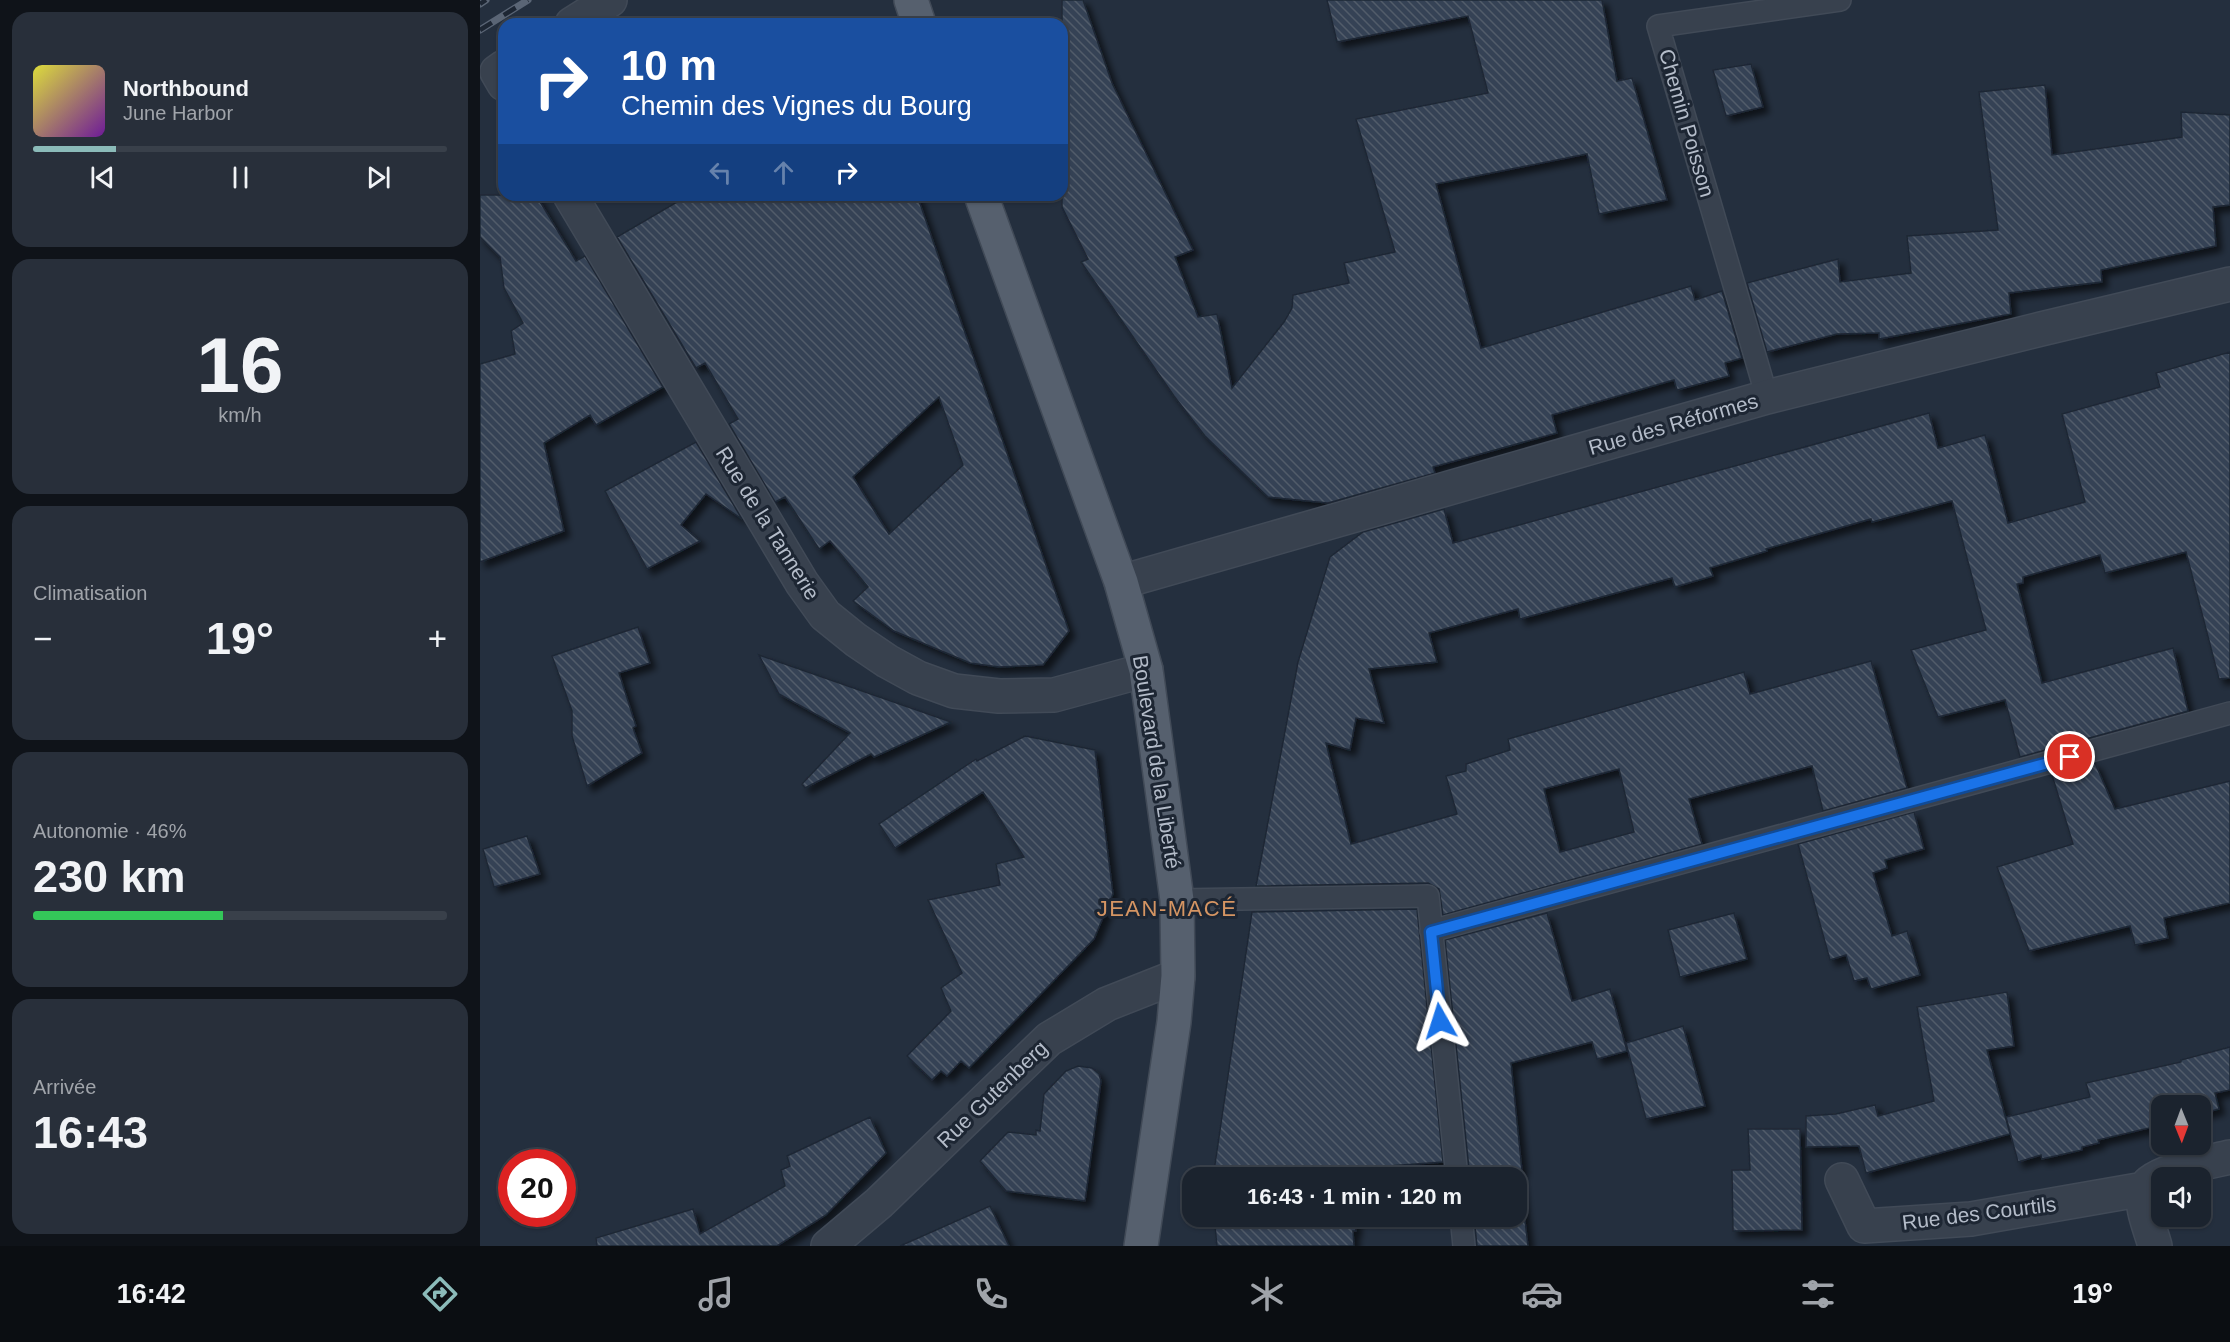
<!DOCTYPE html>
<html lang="fr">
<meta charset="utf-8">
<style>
:root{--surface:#1b232e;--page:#282f3a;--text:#f1f3f6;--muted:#a0a4aa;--line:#39404a;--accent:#8bbbb9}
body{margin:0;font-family:Arial,sans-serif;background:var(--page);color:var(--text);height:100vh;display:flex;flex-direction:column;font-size:22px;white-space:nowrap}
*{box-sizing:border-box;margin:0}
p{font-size:20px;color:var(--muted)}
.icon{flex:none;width:33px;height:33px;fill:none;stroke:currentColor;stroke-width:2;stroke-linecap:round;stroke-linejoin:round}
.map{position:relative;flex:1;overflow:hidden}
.sheet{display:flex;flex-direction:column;gap:12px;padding:12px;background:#0f1319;width:480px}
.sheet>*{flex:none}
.hud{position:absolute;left:18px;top:18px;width:570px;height:183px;border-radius:18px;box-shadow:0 2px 4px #0004,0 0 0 2px var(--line);background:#1a4fa0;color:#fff;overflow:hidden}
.needle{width:39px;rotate:179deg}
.controls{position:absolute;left:1671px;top:1095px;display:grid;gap:12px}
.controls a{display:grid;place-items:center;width:60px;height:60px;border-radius:12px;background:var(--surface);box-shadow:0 2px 4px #0004,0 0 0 2px var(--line);font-size:30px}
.speed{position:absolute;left:18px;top:1149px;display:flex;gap:12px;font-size:30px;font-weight:700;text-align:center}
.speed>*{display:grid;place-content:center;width:78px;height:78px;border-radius:50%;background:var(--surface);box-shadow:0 2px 4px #0004,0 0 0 2px var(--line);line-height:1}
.speed .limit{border:9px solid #d22;background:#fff;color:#111}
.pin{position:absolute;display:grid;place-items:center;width:51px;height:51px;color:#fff;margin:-26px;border:3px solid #fff;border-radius:50%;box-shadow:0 2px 6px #0007}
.me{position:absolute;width:66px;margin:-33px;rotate:354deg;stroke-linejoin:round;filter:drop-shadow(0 0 4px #0008)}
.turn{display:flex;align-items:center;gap:21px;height:126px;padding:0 24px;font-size:27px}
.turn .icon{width:78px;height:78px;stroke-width:2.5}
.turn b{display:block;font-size:42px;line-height:51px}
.lanes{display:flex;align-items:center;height:57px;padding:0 24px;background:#0003;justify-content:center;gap:30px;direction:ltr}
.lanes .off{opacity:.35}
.big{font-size:45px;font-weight:700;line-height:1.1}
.sheet .widget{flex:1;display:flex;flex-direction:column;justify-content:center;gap:9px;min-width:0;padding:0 21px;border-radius:18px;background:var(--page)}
.sheet .dial{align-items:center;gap:0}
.dial b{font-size:78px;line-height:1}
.song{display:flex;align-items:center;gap:18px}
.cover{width:72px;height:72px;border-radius:9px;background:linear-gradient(135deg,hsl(60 70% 55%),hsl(280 70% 35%))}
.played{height:6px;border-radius:3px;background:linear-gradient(90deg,var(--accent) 20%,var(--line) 20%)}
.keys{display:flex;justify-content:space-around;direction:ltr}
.heat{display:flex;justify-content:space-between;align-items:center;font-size:33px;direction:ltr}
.charge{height:9px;border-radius:4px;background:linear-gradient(90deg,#34c759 46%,var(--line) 0)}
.trip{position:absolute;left:702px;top:1167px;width:345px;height:60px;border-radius:18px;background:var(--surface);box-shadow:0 2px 4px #0004,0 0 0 2px var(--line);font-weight:700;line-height:60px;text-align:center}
.tabs{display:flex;height:96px;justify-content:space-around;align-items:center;background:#0b0e12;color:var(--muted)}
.tabs .icon{width:42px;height:42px}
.tabs .current{color:var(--accent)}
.tabs b{font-size:27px;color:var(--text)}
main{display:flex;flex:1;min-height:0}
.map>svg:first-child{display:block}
.building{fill:url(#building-back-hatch);stroke:#1f2835;stroke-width:1.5;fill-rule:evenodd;filter:url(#shadow)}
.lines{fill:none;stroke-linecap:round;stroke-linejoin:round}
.lane-casing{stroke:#414a57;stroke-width:24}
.street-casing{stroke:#414a57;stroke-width:36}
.primary-casing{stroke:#414a57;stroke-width:36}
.lane{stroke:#38414e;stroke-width:21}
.street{stroke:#38414e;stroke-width:33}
.primary{stroke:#56606e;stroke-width:33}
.rail-casing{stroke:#5a6575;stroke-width:7}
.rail{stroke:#1d2633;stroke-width:4.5;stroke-dasharray:14;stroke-linecap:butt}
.route-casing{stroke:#114b97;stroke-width:15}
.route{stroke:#1a73e8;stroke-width:10}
.labels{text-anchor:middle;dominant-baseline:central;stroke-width:6;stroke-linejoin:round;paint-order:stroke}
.street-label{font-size:21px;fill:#b4bcc9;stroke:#1d2633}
.neighbourhood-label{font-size:22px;letter-spacing:1.5px;fill:#d59563;stroke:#1d2633}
</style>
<main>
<section class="sheet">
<div class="widget">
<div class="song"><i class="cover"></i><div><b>Northbound</b><p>June Harbor</p></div></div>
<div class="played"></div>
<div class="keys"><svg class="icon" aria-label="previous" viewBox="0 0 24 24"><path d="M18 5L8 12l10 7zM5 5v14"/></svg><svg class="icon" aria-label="pause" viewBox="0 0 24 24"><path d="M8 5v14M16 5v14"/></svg><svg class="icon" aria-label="next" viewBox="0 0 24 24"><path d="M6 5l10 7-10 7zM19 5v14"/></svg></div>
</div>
<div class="widget dial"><b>16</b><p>km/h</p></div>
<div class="widget"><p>Climatisation</p>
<div class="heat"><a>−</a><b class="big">19°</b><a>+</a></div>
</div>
<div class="widget"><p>Autonomie · 46%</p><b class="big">230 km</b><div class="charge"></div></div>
<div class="widget"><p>Arrivée</p><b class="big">16:43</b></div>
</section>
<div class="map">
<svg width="1750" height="1246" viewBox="0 0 1750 1246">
<defs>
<pattern id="building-back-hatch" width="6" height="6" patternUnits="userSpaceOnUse" patternTransform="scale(1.5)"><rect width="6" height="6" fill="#364354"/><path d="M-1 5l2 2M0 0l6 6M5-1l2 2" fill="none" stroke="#515c6b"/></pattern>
<filter id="shadow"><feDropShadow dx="5.5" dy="5.5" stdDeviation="3" flood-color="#0009"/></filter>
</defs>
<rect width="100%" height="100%" fill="#242f3e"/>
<path class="building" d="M582,0h21l29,83 81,167 -18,7 23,60 19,-3 15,74 52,-66 8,-14 1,-13 56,-12 -5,-20 51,-11 -39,-133 132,-26 -20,-77 -131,26 -10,-42h275l15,81 15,-3 35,122 -68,14 -12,-60 -151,30 45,164 210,-62 4,14 27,-9 20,67 -17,5 4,13 -52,14 -3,-10 -122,35 5,18 -124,34 2,6 -107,30 -60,-6 -63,-61 -31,-40 -93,-134 7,-3 -26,-52z
M1271,64l12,43 -37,9 -13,-46z
M1565,85l7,70 130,-18 -1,-25 49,3v90l-17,2 3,39 -115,24 1,12 -93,11 2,21 -132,25v-6l-42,1 -70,18 -20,-69 91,-24 2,23 71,-9 -4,-37 91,-6 -19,-138z
M0,195h56l40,66 9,-5 78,131 -67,38 -6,-10 -46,28 20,88 -84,31v-198l35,-10 -4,-23 12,-8 -19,-35 -4,-31 -20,-20z
M209,195h228l152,436 -26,34 -44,2 -29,-4 -76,-32 -41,-30 15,-14 -38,-46 -11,8 -34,-52 -10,5 -46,-78 9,-5 -33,-56 -9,5 -79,-131zM459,397l24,68 -74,69 -36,-57z
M1750,352v326l-11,1 -33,-127 -81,21 -5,-18 -77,22v6l-6,1 25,99 131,-35 15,63 -168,46 -15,-57 -67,17 -27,-67 75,-20 -34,-129 -80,21 -1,-3 -105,30 1,2 -57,17 3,8 -38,11 -3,-9 -152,41 -2,-10 -89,24 8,29 -68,7 15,54 -28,-5 -6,32 -24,-7 25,101 106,-30 -11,-38 20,-5v-7l44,-14 -2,-11 236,-67 6,22 121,-33 36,127 -84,23 -11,-45 -123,33 13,45 -259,71 -4,-26 -11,-6 -172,3 42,-224 10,-33 22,-72 33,-25 81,-23 9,34 476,-130 9,35 47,-13 23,88 77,-21 -23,-88 98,-27 -4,-14zM1139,769l15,63 -74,20 -16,-63z
M216,442l46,77 -36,-25 -25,31 19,16 -53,28 -42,-78z
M158,627l12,36 -31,10 17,53 -3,2 9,25 -55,33 -15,-50v-25l-20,-55z
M279,655l192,67 -77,35 -3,-3 -66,34 -3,-4 48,-51 -71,-39z
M545,736l70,14 18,144 -19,45 -55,57 -70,72 -8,-7 -14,15 -6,-5 -9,9 -25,-24 44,-45 -10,-23 21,-15 -34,-73 72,-15 -4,-21 28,-7 -41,-65 -88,56 -16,-24 97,-65 1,2z
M1615,763l20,46 115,-28v122l-66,15 4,20 -33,7 -5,-19 -101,25 -32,-84 76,-23 -21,-69z
M1434,812l10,37 -39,11 2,8 -14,5 19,63 15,-5 13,44 -49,14 -4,-11 -13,3 -8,-26 -16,5 -32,-116z
M47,836l13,38 -46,13 -11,-38z
M937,909l26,253 -82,6v9l-12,1h-136l39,-266z
M1067,913l25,88 38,-12 17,62 -30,8 -5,-17 -81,21 11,108h-3l9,75h-51l-3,-30h42v-38h-46l-25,-238z
M1254,913l13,46 -67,18 -12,-47z
M1527,992l7,54 -27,4 23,84 -144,39 -7,-27 -53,1v-31l30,-2 39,-9 3,11 56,-15 -17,-94z
M1203,1026l22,80 -59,13 -20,-76z
M1750,1047v43l-15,3 4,16 -19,5v-8h-38v19l-64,15 1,3 -17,4v3l-40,9 -1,-4 -23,7 -12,-45 84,-20 -4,-14 95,-21v-2z
M598,1066l14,2 7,6 2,7 -16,120 -79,-10 -26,-30 28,-29 28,3v-5l4,1 4,-37 22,-23z
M390,1117l16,36 -60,62 -49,31h-180l-1,-8 97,-29 7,25 85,-48 -4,-16 9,-4 -3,-10z
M1268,1129h52l2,101 -69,1 -1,-61h18z
M510,1206l19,40h-109z
M734,1216h140l2,15h-3l1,15h-137z"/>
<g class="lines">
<g class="lane-casing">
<path id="lane" d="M1287,397l-109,-371 182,-26
M697,900l251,-4 29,282
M951,931l799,-218
M981,1216l3,30"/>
</g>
<g class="street-casing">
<path id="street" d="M92,24l38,-24
M24,67l-7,5 7,12
M90,195l232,388 23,32 31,25 31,21 31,17 36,13 45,5 55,-1 92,-25
M641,582l646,-185 274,-68 189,-45
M1362,1180l22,46 107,-7 173,-30
M348,1246l51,-43 170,-164 58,-35 71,-28
M1675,1246c-4,-16 -15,-39 -11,-56 6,-19 67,-28 86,-33"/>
</g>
<g class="primary-casing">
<path id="primary" d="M431,0l8,24
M501,195l140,387 25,88 31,230 1,76 -4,46 -33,224"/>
</g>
<use href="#lane" class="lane"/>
<use href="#street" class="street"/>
<use href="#primary" class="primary"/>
<g class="rail-casing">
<path id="rail" d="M0,4l6,-4
M0,30l48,-30"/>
</g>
<use href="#rail" class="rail"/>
</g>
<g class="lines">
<g class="route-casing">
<path id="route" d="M960,1021l-9,-89 639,-175"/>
</g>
<use href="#route" class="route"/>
</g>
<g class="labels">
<g class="street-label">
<text transform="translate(1207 123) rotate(74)">Chemin Poisson</text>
<text transform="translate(1193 424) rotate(-16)">Rue des Réformes</text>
<text transform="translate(288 523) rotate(58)">Rue de la Tannerie</text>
<text transform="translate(677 762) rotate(81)">Boulevard de la Liberté</text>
<text transform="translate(512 1094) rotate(-44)">Rue Gutenberg</text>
<text transform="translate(1499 1213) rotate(-7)">Rue des Courtils</text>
</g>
<g class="neighbourhood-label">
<text x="687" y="908">JEAN-MACÉ</text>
</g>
</g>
</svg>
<div class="controls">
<a><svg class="needle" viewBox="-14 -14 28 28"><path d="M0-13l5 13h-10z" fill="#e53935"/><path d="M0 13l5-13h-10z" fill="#a0a4aa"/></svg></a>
<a><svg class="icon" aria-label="sound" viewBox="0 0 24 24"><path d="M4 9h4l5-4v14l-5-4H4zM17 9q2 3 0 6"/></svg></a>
</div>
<div class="speed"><div class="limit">20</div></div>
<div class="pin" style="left:1590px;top:757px;background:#d93025"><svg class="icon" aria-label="arrive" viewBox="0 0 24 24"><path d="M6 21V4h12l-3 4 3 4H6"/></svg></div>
<svg class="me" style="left:960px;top:1021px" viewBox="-20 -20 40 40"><path d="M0-17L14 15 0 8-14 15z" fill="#1a73e8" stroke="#fff" stroke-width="4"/></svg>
<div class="trip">16:43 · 1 min · 120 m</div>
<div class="hud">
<div class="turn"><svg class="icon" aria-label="right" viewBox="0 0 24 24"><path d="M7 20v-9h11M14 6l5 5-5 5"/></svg><div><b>10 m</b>Chemin des Vignes du Bourg</div></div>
<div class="lanes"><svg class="icon off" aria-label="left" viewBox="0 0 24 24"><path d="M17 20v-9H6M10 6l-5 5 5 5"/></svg><svg class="icon off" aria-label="ahead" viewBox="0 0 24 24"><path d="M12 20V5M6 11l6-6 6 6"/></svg><svg class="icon" aria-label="right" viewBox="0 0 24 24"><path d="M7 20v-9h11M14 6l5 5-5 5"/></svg></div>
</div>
</div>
</main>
<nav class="tabs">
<b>16:42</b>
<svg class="icon current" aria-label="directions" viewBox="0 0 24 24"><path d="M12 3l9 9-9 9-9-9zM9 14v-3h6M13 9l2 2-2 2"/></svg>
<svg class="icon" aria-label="music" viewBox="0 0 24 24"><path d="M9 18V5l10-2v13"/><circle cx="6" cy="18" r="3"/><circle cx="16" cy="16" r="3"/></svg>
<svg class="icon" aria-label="phone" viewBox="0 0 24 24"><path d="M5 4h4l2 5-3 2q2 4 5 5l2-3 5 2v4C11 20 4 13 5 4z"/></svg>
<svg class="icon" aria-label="climate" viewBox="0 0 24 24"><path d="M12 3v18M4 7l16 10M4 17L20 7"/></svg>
<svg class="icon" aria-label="car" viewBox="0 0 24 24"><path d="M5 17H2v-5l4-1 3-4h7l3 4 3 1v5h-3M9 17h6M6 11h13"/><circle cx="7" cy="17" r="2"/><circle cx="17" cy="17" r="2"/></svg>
<svg class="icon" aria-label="filters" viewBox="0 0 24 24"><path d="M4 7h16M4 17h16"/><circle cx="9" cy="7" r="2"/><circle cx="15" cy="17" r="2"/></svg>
<b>19°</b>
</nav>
